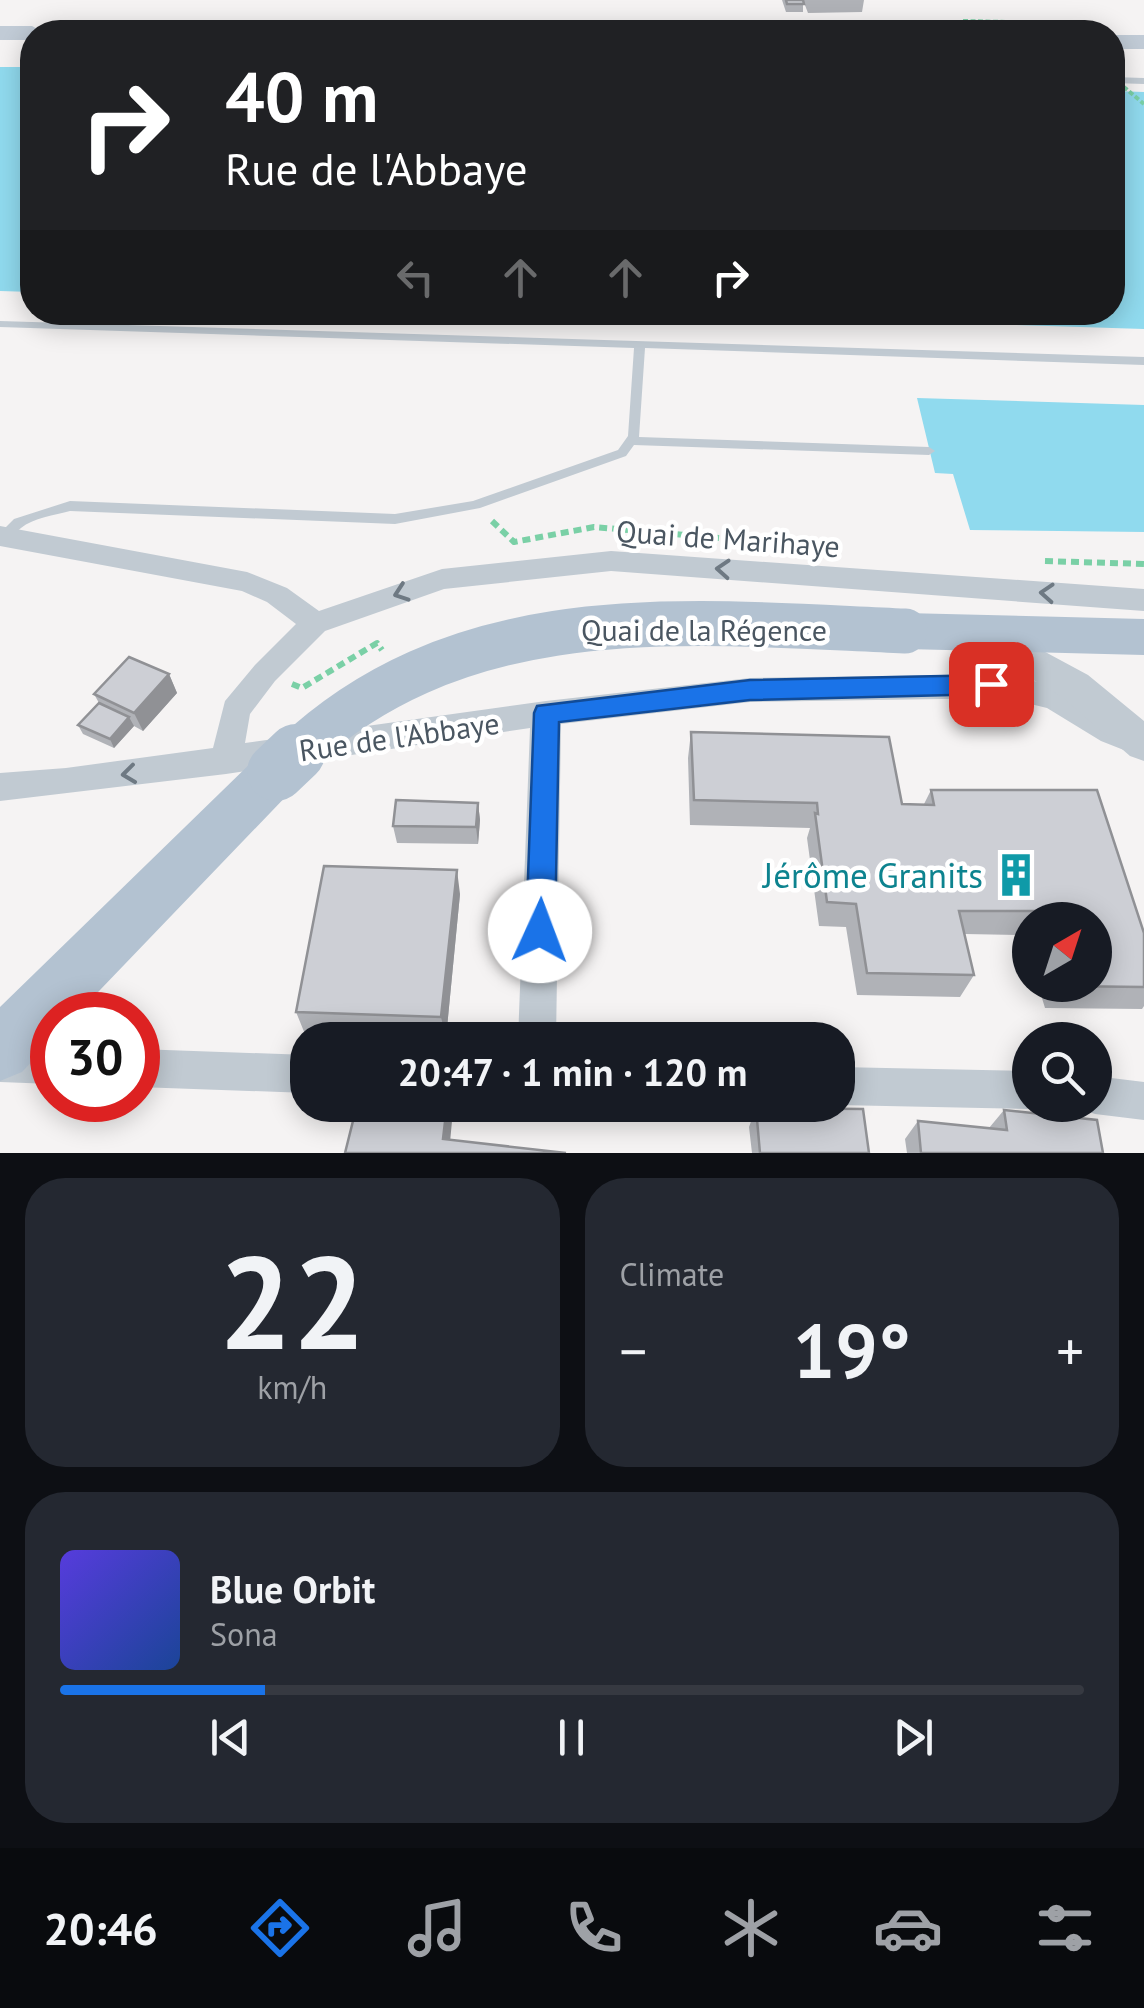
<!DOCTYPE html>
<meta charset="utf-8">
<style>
:root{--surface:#171b24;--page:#242831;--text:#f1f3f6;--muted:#9ea1a6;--line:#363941;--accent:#1a73e8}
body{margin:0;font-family:"PT Sans",sans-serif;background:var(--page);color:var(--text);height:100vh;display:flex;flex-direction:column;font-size:38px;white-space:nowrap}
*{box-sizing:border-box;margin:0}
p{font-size:32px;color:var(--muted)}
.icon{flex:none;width:55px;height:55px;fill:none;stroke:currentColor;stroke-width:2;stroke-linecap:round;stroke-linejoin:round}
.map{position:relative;height:1153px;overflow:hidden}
.side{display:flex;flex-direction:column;gap:25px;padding:25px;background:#0d0f14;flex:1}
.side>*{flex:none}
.banner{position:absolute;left:20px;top:20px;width:1105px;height:305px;border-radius:40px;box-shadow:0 5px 25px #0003;background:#202124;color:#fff;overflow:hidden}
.needle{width:65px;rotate:39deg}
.controls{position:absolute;left:1012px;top:902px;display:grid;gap:20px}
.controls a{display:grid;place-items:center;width:100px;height:100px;border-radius:50%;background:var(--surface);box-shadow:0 5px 25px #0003;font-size:50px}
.speed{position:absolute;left:30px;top:992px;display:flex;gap:20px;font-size:50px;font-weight:700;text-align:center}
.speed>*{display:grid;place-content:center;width:130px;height:130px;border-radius:50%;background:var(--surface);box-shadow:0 5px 25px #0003;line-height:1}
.speed .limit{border:15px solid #d22;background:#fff;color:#111}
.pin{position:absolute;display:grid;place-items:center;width:85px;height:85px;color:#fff;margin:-42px;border-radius:20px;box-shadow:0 5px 15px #0006}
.me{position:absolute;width:110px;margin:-55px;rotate:2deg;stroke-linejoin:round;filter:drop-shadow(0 0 8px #0008)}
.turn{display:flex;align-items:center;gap:35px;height:210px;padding:0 40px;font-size:45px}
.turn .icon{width:130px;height:130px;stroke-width:2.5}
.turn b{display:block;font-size:70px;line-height:85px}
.lanes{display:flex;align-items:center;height:95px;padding:0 40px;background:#0003;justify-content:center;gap:50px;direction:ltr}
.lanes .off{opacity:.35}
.big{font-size:75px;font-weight:600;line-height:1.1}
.side .widget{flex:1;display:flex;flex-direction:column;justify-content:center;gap:15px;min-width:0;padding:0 35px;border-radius:40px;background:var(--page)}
.side .dial{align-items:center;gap:0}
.dial b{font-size:130px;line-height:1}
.song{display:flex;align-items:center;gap:30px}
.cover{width:120px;height:120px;border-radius:15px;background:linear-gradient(135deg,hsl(250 70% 55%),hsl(220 70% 35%))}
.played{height:10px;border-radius:5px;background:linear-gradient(90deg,var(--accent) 20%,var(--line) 20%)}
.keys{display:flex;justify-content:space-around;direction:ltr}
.heat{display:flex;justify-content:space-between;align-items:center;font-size:55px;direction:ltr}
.side .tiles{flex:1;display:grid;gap:25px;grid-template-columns:1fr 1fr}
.widget:last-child{grid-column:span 2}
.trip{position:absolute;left:290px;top:1022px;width:565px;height:100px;border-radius:40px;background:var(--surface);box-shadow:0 5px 25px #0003;font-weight:600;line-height:100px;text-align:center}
.menu{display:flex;height:160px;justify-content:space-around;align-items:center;background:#090b0e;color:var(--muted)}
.menu .icon{width:70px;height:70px}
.menu .active{color:var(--accent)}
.menu b{font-size:45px;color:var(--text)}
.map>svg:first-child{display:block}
.water{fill:#90daee}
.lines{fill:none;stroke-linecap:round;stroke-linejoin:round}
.path-far1{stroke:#7ad0a6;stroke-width:4;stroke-dasharray:5 2.5;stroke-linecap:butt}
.path{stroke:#7ad0a6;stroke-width:6;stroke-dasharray:8 5;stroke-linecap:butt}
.service{fill:#c1cad2;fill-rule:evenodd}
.minor{fill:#c1cad2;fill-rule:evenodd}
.tertiary{fill:#c1cad2;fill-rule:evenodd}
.secondary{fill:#c1cbd6;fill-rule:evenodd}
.primary{fill:#b3c2d1;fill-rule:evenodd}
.path-bridge{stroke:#7ad0a6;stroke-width:4;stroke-dasharray:5 2.5;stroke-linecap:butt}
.primary-bridge-far1{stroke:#b3c2d1;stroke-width:45}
.primary-bridge{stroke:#b3c2d1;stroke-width:58}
.wall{fill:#b0b2b7}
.shaded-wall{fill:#909195}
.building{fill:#cdcfd5;stroke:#909195;stroke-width:2.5}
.oneway{stroke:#6e7983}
.route{fill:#1a73e8;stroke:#114b97;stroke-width:2.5}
.labels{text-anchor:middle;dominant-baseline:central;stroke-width:9;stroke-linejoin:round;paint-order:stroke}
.street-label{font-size:30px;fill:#4a5661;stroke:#fff}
.near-culture-label{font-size:35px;fill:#0d838f;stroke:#fff;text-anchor:end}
</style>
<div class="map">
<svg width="1144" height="1153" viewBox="0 0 1144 1153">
<rect width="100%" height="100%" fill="#f5f3f3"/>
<path class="water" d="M0,67h32v225l-32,-1z
M1113,91l31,1v237l-505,-16 473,-1z
M917,398l227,7v127l-174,-2 -17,-56 -18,-1z"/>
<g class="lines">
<path class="path-far1" d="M963,21l43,1 25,10"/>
<path class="path" d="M492,521l22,21 80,-15 125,11
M1045,561l99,3
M292,684l10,4 75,-45 5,7"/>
<path class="service" d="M1112,77l32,1v6l-32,-1z
M0,321l1144,36v8l-499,-17 -6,89 290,10 6,4 -6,4 -295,-10 -8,11 -146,52 -85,16 -325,-13c-15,4 -37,7 -49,17 -9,7 -9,12 -21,13v-8l14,-14 56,-18 325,13 78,-13 145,-51 10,-14 6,-88 -634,-21z"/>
<path class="minor" d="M0,526l247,46 40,16 32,23 123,-42 169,-18 533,38v22l-533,-40 -167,18 -119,42 -50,50 -25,33 -5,29 301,-42 204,-23 256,-4 60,15 78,42v27l-43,-17 -54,-33 -41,-10 -256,4 -189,22 -5,316h-38l12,-312 -304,46 -226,27v-28l66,-5 147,-20 12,-47 30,-36 41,-41 -29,-22 -25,-11 -242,-45z
M0,1044l52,2v38l-52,-2z
M138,1049l170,6v38l-170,-6z
M838,1067l192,4v34h10l-10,4 -192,-4z
M1095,1076l49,6v38l-49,-6 -14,-5 -1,-4h15z"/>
<path class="tertiary" d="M982,618l106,57 56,46v40l-14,-5 -68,-59 -93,-55 -5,-10 5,-10z"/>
<path class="secondary" d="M0,26h32l11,6h-11v8h-32z
M1112,35h32v14h-32z"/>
<path class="primary" d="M905,613l239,6v36l-239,-6 -17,-5 -6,-13 6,-13z
M276,750l18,6 8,16 -8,16 -218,227h-24v25l-30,32 -22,9v-74l258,-251z"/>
<path class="path-bridge" d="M1112,77l32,27"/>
<path class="primary-bridge-far1" d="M294,755c170,-160 396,-133 611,-124"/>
<path class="primary-bridge" d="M276,772l20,-19"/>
</g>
<path class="wall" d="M782,0h21v12h-17z
M803,0h61l-2,12 -54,1z
M169,674l8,19 -34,38 -9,-5 -20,22 -31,-14 -5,-9 21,-22 -5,-9z
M691,732l211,72h22l7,-14 213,143v73l-2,3 -97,-1 -7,-23h57v-65h-65v33l-5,-18 -60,-1 9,41 -14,22 -103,-2 -11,-68 -27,-1 -12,-88 3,-10 -120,-3 -2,-67z
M478,803l2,17 -2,24 -81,-1 -4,-17z
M460,894l-14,144 -141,-4 -9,-22z
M756,1108l113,45h-117l-3,-26z
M1004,1110l99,43h-196l-2,-14 13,-18 71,7z"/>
<path class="shaded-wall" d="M169,674l8,19 -34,38 -9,-18z
M129,717l5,9 -20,22 -4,-9z
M478,803l2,17 -2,24 -2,-17z
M457,870l3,24 -14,144 -5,-21z
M447,1105l5,16 -3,32 -6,-14z"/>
<path class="building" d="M786,0h17l1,4h-17z
M129,657l40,17 -35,39 -40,-19z
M99,703l30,14 -19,22 -32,-14z
M691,732l198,5 13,67 32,1 -3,-15h166l47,143v54l-83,-1 34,-1v-65h-52l-3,-9h-81l15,64 -107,-2 -11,-69 -29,-2 -12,-89 3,1 -1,-11 -123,-3z
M396,800l82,3 -2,24 -83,-1z
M324,866l133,4 -16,147 -145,-5z
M357,1105h90l-4,34 123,14h-221z
M756,1108l107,1 6,44h-109z
M1004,1110l93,10 6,33h-182l-3,-32 89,9z"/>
<defs><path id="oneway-chevron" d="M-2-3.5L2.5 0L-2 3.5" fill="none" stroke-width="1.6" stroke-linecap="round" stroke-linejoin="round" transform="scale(2.5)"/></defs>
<g class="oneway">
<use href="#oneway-chevron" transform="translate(723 569) rotate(-176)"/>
<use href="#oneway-chevron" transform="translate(401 593) rotate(161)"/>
<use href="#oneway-chevron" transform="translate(1047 593) rotate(-176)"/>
<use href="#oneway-chevron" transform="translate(129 774) rotate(173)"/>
</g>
<path class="route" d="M991,675l9,2 3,7 -3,8 -9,2 -241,6 -191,22 -4,209 -4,10 -11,4 -10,-4 -4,-10 8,-218 3,-7 213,-26z"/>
<defs>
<g id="building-bare" transform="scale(3.45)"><path d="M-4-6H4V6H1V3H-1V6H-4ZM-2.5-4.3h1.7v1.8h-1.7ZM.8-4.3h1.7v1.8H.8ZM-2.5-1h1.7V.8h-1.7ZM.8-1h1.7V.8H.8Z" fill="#0f9aa8" stroke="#fff" stroke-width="2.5" paint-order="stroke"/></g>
</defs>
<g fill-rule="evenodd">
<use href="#building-bare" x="1016" y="875"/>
</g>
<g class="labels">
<g class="street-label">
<text transform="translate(728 538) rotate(4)">Quai de Marihaye</text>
<text x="704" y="629">Quai de la Régence</text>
<text transform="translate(399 736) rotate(-8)">Rue de l'Abbaye</text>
</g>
<g class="near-culture-label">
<text x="983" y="875">Jérôme Granits</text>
</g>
</g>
</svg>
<div class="controls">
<a><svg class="needle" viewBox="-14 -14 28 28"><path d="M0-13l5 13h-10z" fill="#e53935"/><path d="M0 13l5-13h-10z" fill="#9ea1a6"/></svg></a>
<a><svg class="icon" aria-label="search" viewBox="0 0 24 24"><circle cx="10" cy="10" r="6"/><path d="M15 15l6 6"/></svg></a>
</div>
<div class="speed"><div class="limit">30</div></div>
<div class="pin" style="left:991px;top:684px;background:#d93025"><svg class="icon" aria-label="arrive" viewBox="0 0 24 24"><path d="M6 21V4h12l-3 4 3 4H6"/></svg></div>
<svg class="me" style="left:540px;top:931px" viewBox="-20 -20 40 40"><circle r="19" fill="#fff"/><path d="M0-13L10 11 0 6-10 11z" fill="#1a73e8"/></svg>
<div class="trip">20:47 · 1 min · 120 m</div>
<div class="banner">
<div class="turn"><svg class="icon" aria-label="right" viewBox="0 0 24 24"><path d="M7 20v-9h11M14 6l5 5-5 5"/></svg><div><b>40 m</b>Rue de l'Abbaye</div></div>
<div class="lanes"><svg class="icon off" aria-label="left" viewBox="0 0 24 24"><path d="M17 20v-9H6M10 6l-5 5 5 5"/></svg><svg class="icon off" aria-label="ahead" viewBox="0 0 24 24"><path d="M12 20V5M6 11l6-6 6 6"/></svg><svg class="icon off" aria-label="ahead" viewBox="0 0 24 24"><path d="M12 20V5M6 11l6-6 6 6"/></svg><svg class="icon" aria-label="right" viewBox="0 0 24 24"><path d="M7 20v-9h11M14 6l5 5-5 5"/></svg></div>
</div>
</div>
<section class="side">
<div class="tiles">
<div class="widget dial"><b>22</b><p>km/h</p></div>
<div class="widget"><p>Climate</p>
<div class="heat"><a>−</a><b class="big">19°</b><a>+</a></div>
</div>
<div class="widget">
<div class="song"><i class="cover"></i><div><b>Blue Orbit</b><p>Sona</p></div></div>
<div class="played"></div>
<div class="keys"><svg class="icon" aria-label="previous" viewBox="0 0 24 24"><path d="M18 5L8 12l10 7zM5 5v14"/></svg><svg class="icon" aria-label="pause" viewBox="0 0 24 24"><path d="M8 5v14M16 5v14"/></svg><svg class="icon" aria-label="next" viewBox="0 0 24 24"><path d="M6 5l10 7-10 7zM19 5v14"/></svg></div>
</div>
</div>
</section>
<nav class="menu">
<b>20:46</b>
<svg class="icon active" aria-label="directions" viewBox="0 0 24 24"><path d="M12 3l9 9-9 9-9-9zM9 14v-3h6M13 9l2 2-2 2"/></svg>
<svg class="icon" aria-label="music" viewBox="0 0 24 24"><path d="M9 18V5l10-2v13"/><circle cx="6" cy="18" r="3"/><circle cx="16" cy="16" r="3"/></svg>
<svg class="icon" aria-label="phone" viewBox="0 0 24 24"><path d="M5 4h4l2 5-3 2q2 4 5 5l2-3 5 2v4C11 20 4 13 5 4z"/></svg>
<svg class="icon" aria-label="climate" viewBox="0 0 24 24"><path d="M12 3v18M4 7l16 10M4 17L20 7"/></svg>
<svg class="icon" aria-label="car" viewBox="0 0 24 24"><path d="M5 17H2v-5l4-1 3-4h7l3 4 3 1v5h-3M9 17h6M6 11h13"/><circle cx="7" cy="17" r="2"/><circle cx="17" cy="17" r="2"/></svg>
<svg class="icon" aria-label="filters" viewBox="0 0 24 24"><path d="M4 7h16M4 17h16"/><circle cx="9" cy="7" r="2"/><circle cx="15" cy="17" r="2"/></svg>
</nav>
